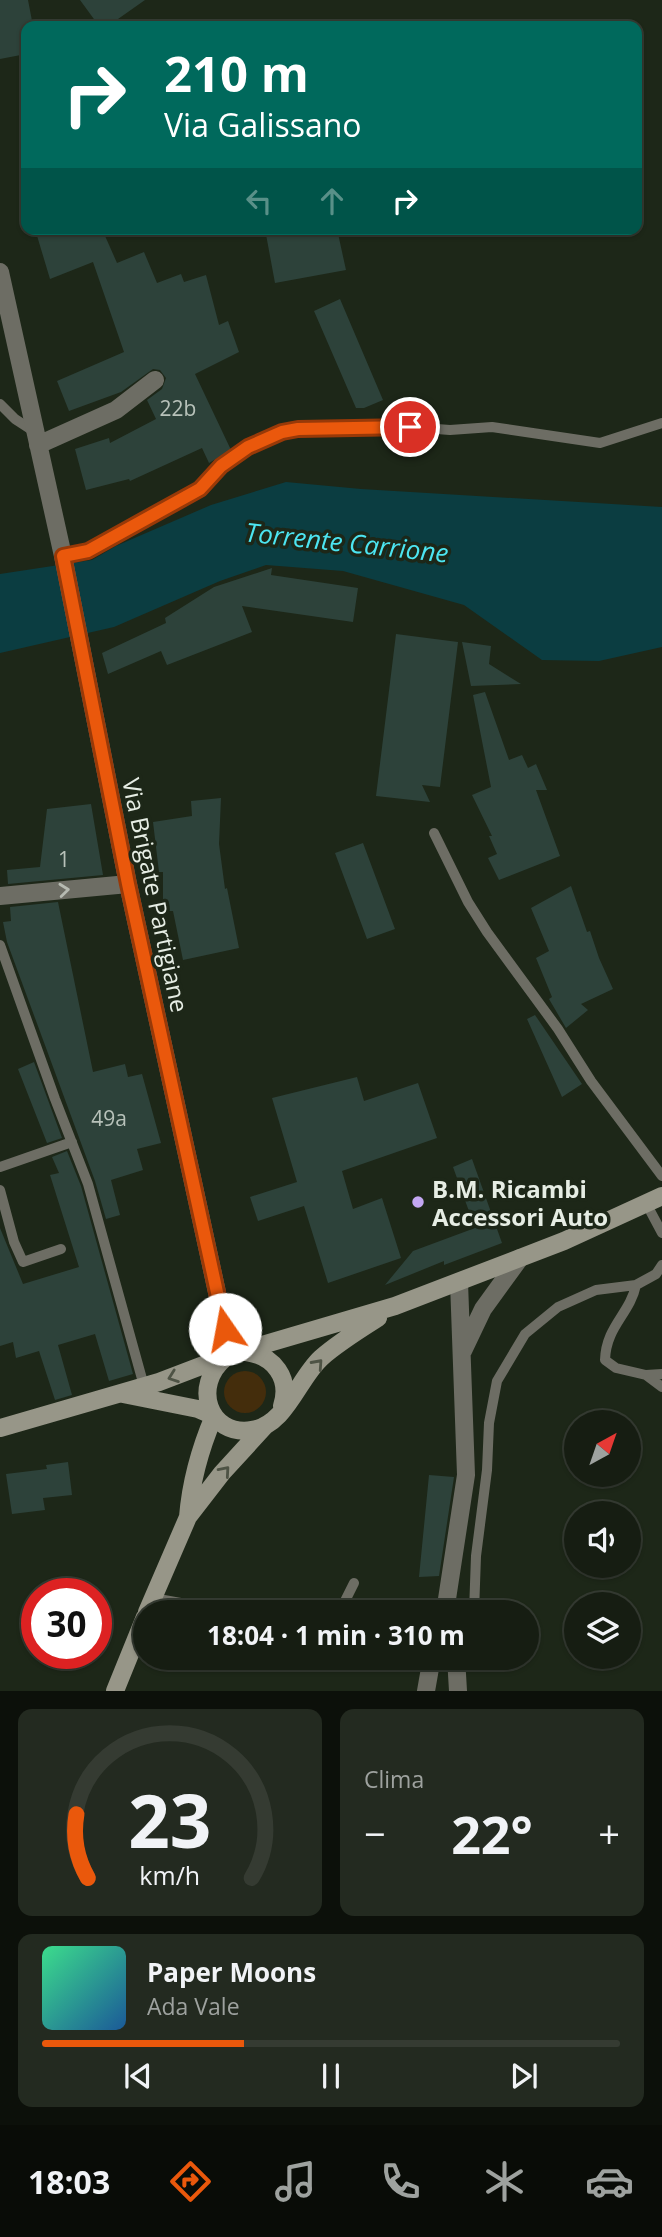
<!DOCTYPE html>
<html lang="it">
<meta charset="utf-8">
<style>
:root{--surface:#161d12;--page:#232a20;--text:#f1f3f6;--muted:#9ea29f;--line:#353b32;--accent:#ea580c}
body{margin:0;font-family:"Open Sans",sans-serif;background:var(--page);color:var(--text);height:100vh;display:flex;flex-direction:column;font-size:26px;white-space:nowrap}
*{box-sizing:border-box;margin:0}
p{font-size:23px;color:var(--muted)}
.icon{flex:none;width:38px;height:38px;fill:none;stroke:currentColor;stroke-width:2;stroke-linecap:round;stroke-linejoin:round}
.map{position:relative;height:1691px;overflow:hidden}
.sheet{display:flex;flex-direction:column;gap:18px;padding:18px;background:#0c100a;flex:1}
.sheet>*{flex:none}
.top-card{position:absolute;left:21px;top:21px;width:621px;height:214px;border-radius:14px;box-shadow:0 2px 5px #0004,0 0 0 2px var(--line);background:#00695c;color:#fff;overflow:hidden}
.needle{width:46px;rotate:40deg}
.controls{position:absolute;left:564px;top:1410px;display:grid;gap:14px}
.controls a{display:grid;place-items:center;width:77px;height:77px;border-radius:50%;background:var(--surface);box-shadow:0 2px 5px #0004,0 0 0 2px var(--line);font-size:35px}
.speed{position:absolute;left:21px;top:1578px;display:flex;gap:14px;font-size:35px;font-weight:700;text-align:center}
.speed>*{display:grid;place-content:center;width:91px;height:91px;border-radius:50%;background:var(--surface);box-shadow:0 2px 5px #0004,0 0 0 2px var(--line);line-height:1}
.speed .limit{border:10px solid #d22;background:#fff;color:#111}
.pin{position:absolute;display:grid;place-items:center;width:60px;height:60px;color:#fff;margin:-30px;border:4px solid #fff;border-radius:50%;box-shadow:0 2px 7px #0007}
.me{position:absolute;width:77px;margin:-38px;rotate:348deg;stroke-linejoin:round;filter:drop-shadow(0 0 5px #0008)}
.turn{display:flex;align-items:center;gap:24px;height:147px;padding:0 28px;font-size:32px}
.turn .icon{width:91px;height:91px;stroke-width:2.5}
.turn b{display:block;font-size:49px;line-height:60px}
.lanes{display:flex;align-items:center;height:66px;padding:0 28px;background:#0003;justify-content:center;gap:35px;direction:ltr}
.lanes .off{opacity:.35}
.big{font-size:52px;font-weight:700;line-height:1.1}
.sheet .widget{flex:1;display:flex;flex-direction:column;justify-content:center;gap:10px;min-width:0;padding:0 24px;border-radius:14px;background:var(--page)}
.sheet .dial{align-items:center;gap:0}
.dial svg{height:182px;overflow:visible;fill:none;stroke:var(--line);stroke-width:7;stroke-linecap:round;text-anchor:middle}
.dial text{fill:var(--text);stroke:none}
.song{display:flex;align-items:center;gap:21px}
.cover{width:84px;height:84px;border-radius:10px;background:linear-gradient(135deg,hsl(150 70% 55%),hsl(210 70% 35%))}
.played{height:7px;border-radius:4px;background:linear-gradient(90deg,var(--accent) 35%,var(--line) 35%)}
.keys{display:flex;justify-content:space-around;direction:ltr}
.heat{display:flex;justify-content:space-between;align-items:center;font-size:38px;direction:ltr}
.sheet .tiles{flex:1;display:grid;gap:18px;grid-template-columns:1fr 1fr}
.widget:last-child{grid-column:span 2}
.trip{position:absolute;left:133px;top:1600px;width:406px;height:70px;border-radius:35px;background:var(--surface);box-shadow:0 2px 5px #0004,0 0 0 2px var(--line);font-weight:700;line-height:70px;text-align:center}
.tab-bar{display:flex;height:112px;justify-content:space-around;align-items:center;background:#090c07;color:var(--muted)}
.tab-bar .icon{width:49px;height:49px}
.tab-bar .current{color:var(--accent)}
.tab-bar b{font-size:32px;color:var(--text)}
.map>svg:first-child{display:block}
.green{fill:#442d0c}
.water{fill:#0b3d41}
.building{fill:#2d423a}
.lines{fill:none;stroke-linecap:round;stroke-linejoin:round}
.lane{stroke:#6d6d64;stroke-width:10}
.street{stroke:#6d6d64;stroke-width:18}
.secondary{stroke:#979688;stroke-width:18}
.oneway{stroke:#b6bab1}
.oneway2{stroke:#4e5345}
.route-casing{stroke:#983908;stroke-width:18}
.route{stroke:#ea580c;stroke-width:12}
.poi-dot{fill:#c3a7f2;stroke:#1d2718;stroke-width:2.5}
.labels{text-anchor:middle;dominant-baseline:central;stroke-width:7;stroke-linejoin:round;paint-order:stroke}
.number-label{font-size:21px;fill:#b8c2ba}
.street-label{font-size:24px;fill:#e6ede4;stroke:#1d2718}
.poi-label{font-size:24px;font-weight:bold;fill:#e6ede4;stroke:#1d2718;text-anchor:start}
.water-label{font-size:26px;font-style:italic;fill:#4ce5f1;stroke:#1d2718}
</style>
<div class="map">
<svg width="662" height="1691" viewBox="0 0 662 1691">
<rect width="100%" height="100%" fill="#1d2718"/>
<path class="green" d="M224 1392a21 21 0 1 1 42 0a21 21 0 1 1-42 0Z"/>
<path class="water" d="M286,482l75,7 301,18v140l-63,14 -57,-1 -78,-55 -121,-34 -77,-6 -46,16 -106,46 -114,26v-79l92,-14 24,-14 95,-41z"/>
<path class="building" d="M0,0h28l5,26h-7v28l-26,5z
M80,0h65l-27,19 4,7h-23z
M35,229h67l15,34 27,-11 13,31 24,-9 3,8 22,-7 13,50 9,-4 11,31 -44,22 36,76 -22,13 -7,-15 -72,33 -1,-2 -43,11 -11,-41 34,-11 1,5 46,-24 -9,-19 15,-11 4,-11 -6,-8 -7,-1 -32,23 -52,19 -12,-30 67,-29 -31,-90 -43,17z
M265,229h72l9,41 -71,13z
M340,299l43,101 -19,8h-8l-42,-97z
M272,568l-1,7 87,13 -5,34 -111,-16 10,26 -85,33 -6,-14 -53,23 -6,-21 64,-30 -1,-5 49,-31z
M396,634l62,8 -18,145 -18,-2 8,17 -54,-6z
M462,642l29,4 -2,18 32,20 -50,2z
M485,692l24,68 13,-5 6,13 8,-4 11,26h-11l24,66 -61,24 -11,-22 9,-4 -8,-18h3l-20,-41 19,-8 -18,-92z
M221,798l-2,46 6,45 2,-1 12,60 -56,12 -10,-49h-10v-39h-4l-6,-50 39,-6 -1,-15z
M91,804l12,71 -95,9 -1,-14 33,-3 7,-58z
M363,843l32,86 -28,10 -32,-86z
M571,886l16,46 3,-1 9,27 14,31 -32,15 7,6 -22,18 -17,-29 3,-2 -16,-39 13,-7 -18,-43z
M58,902l35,170 32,-8 3,13 14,-3 19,69 -24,6 6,21 -32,10 9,35 -14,4 -11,-38 -88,-239 -4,-20 8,-1 -1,-14z
M535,1015l47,69 -20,13 -35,-78z
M34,1062l28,76 -15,5 -29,-74z
M357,1077l7,24 54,-18 19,55 -95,33 11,38 29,-11 19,60 -73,25 -24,-77 -46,15 -8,-24 47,-15 -25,-84z
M67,1151l14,35 52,188 -24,7 -14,-47 -37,11 14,50 -17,5 -16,-49 -23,7 -3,-16 -13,4v-118l23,56 56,-17 -29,-92 9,-2 -7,-16z
M472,1159l30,84 -58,22v-4l-59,24 28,-34 62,-23 -22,-61z
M68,1462l4,33 -29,3 2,12 -33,4 -6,-40 41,-5 -1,-4z
M429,1475l25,2 -15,99 -20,1z"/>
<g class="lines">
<path class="lane" d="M0,404l15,15 20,13
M63,556l25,-5 112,-62 21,-23 27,-19 34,-15 16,-3 112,-2 40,3 42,-3 108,16 62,-20
M434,833l34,69 19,30 71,97 33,52 71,95
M0,945l55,154 33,85 56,202
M0,1167l72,-25
M0,1190l14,52 9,20 38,-13
M646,1203l16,30
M636,1285l20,-11 6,-9
M646,1375l16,-1
M153,1598l77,14
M337,1612l6,-7 11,-22
M474,1612l2,-56 11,-86 2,-47 8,-42 28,-47 33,-27 38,-17 40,-5c-6,29 -30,41 -31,75l11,8 30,7 16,12"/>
<path class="street" d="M0,272l63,284 65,328 97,445 10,24
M38,445l78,-35 39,-30
M0,896l128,-12
M463,1351l20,-42 37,-51
M445,1612l21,-137 -7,-193
M456,1657l2,34
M426,1691l6,-34"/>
<path class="secondary" d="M246,1352c28,4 45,26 36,54
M225,1358c-33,27 -17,79 27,72 34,-5 46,-51 69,-72 17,-15 38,-28 57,-40
M123,1394l75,15 16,7
M0,1428l159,-46 76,-29 160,-47 169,-65 98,-45
M188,1517c3,-37 12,-68 26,-101
M147,1612l41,-95 34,-44 43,-47
M115,1691l30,-74"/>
</g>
<defs><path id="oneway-chevron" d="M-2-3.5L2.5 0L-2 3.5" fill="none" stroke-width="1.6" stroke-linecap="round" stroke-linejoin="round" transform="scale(1.75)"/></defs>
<use class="oneway" href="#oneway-chevron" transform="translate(64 890) rotate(-6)"/>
<g class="oneway2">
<use href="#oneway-chevron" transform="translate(318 1364) rotate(-48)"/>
<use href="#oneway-chevron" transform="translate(173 1377) rotate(160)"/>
<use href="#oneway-chevron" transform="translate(225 1471) rotate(-49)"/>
</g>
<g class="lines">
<g class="route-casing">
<path id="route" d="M225,1329l-97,-445 -65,-328 25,-5 112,-62 21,-23 27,-19 34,-15 16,-3 112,-2"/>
</g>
<use href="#route" class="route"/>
</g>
<circle class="poi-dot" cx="418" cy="1202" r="7"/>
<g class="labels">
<g class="number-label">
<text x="178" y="408">22b</text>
<text x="64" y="859">1</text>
<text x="109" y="1118">49a</text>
</g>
<g class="street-label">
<text transform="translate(156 895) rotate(78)">Via Brigate Partigiane</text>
</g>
<g class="poi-label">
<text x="432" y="1188">B.M. Ricambi<tspan x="432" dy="28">Accessori Auto</tspan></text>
</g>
<g class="water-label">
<text transform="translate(347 542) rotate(6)">Torrente Carrione</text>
</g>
</g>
</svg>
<div class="controls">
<a><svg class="needle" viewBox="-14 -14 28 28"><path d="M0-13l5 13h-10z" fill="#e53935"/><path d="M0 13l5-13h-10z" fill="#9ea29f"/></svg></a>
<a><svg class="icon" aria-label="sound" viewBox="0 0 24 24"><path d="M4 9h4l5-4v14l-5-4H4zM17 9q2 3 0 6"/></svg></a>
<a><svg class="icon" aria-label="layers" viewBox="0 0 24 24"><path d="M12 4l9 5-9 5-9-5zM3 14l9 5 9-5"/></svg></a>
</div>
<div class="speed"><div class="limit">30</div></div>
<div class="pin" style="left:410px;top:427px;background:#d93025"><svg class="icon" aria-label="arrive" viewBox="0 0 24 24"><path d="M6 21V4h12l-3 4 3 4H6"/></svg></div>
<svg class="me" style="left:225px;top:1329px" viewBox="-20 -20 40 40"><circle r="19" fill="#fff"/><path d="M0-13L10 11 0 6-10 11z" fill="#ea580c"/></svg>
<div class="trip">18:04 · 1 min · 310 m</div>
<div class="top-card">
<div class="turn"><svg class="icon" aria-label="right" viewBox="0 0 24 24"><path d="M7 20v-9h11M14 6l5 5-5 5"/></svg><div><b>210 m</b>Via Galissano</div></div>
<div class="lanes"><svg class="icon off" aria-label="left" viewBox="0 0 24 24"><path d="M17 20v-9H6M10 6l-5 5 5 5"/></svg><svg class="icon off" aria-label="ahead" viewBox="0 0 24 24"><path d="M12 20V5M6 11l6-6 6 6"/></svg><svg class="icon" aria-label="right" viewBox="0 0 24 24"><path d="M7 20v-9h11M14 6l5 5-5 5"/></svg></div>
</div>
</div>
<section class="sheet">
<div class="tiles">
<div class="widget dial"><svg viewBox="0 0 100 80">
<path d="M14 69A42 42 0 1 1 86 69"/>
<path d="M14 69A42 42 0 0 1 9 41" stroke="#ea580c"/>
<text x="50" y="56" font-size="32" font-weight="700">23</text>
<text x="50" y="72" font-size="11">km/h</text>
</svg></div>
<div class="widget"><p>Clima</p>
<div class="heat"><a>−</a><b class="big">22°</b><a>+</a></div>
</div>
<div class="widget">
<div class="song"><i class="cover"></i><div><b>Paper Moons</b><p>Ada Vale</p></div></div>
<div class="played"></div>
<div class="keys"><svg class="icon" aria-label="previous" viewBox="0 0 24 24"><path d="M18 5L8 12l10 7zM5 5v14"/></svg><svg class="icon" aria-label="pause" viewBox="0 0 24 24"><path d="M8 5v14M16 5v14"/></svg><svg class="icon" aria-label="next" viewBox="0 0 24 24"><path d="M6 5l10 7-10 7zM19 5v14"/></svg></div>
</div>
</div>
</section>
<nav class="tab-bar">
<b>18:03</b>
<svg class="icon current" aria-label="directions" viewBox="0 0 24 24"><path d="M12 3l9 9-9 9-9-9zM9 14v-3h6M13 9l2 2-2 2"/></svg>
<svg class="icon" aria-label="music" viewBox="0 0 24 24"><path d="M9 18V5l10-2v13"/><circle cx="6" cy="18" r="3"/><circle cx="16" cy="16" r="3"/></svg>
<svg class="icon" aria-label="phone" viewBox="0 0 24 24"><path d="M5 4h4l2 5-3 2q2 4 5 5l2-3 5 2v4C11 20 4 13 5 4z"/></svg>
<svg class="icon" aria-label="climate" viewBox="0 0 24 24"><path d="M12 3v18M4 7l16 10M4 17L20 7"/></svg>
<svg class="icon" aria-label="car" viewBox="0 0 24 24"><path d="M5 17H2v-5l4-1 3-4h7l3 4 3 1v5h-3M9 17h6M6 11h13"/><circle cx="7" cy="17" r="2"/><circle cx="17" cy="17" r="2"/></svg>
</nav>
